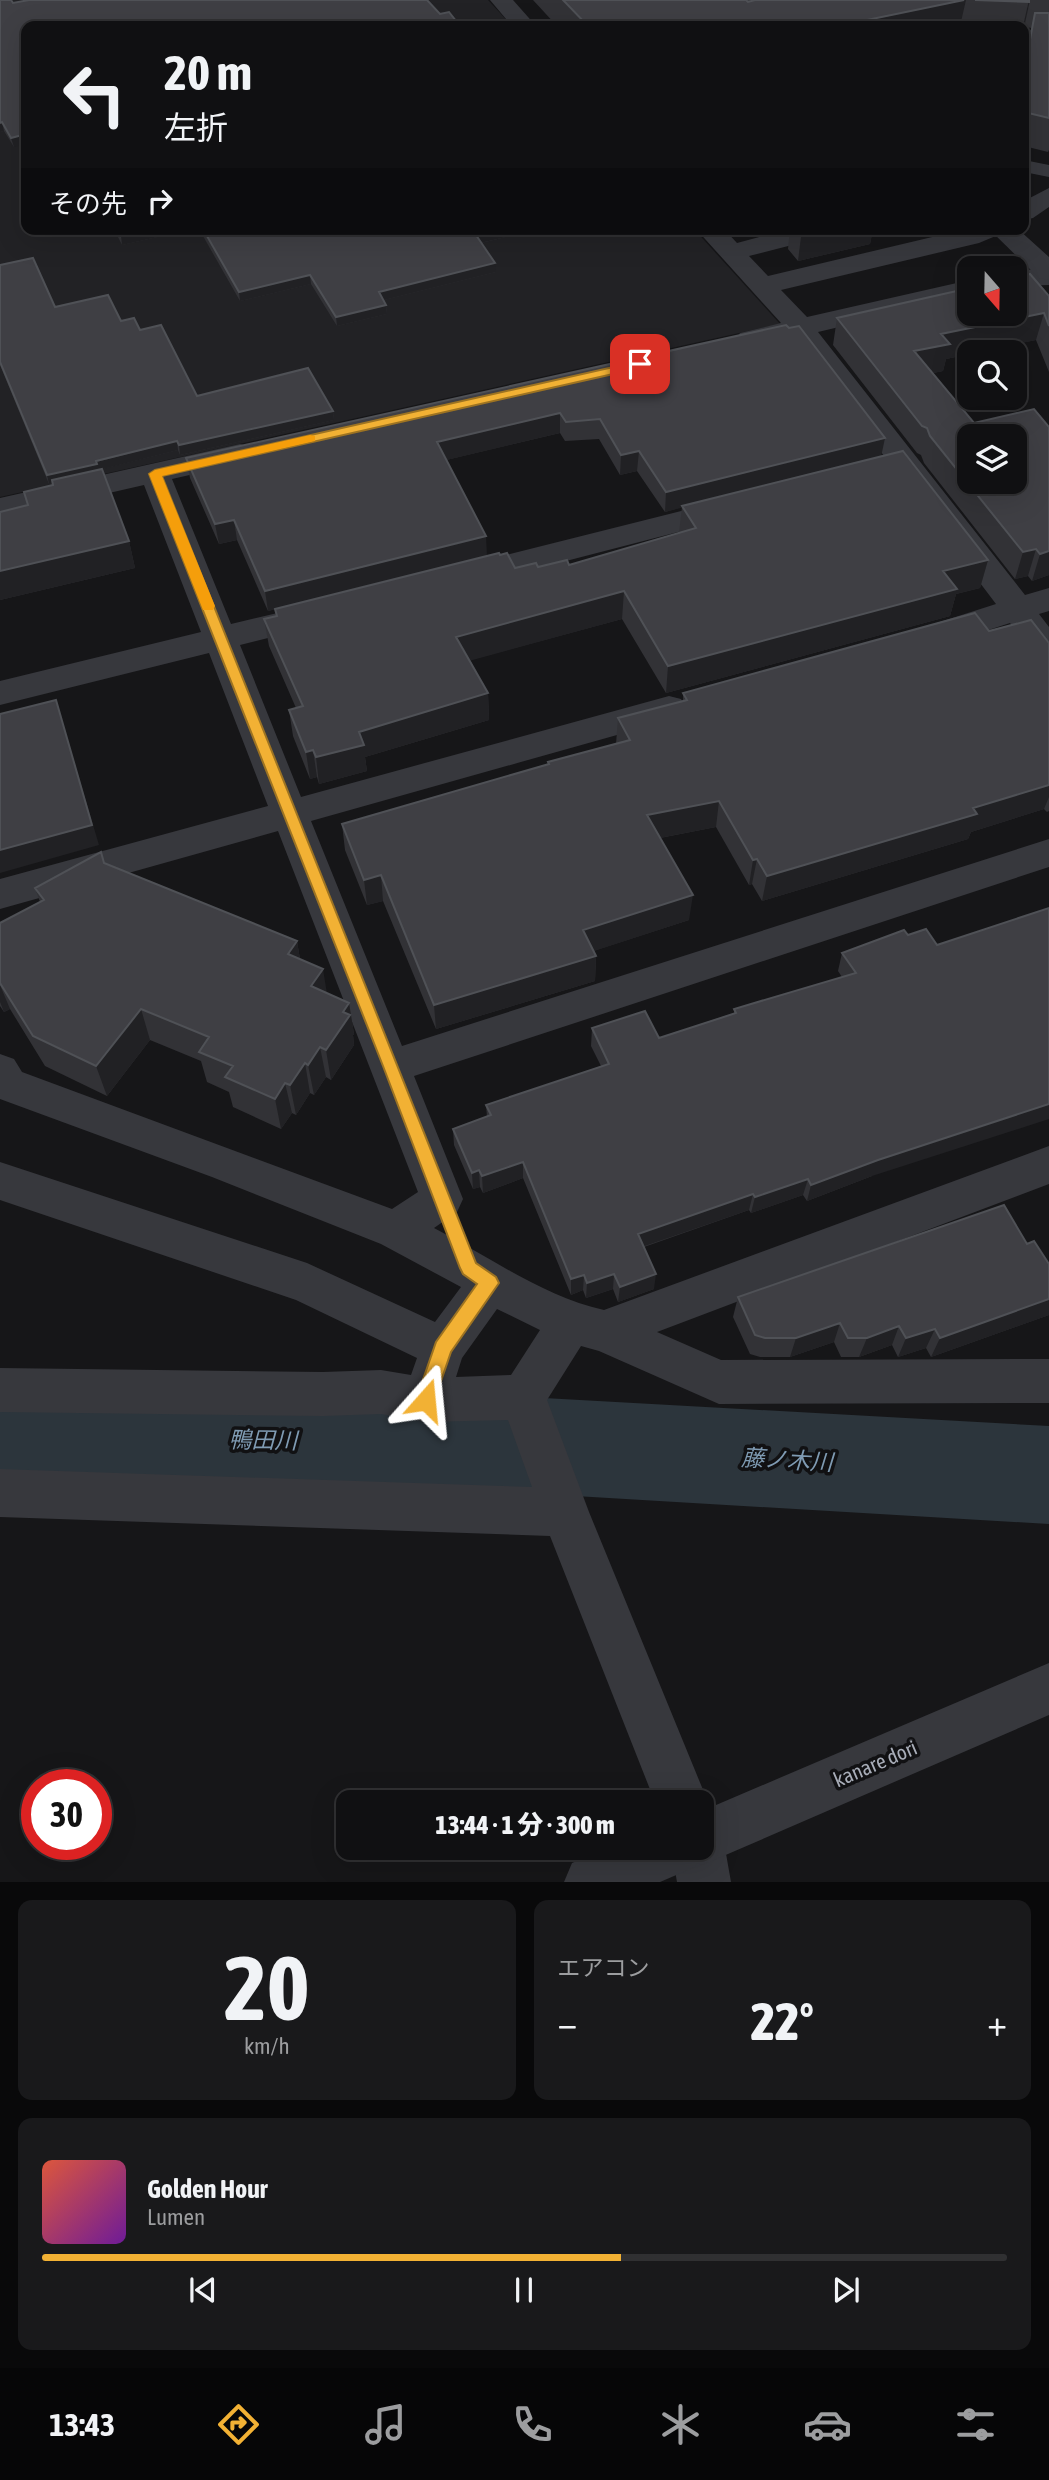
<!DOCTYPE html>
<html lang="ja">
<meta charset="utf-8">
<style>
:root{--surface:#101012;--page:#19191b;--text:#f1f3f6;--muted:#9c9d9f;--line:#303032;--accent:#f2b134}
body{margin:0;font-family:"Asap Condensed","Noto Sans JP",sans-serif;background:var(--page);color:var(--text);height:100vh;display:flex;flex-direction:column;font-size:26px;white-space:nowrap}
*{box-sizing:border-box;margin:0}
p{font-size:23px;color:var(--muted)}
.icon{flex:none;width:38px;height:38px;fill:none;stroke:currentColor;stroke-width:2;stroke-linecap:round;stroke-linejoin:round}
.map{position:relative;height:1882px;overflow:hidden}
.side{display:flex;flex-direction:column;gap:18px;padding:18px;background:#09090a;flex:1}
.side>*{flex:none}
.banner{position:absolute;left:21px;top:21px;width:1008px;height:214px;border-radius:14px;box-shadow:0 7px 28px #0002,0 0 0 2px var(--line);background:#101012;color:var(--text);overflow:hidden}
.needle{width:46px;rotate:160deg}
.tools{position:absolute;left:957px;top:256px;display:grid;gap:14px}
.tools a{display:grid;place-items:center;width:70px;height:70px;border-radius:14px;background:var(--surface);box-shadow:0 7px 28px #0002,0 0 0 2px var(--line);font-size:35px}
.speed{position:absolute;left:21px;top:1769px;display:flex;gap:14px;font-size:35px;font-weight:700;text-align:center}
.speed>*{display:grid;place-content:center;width:91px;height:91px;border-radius:50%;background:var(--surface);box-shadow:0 7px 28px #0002,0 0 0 2px var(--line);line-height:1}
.speed .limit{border:10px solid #d22;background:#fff;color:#111}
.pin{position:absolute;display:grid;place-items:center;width:60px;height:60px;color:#fff;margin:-30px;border-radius:14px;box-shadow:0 4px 10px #0006}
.me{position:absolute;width:77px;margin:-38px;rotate:18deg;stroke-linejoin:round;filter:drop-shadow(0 0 5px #0008)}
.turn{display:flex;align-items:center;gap:24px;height:147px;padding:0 28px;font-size:32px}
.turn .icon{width:91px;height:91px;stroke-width:2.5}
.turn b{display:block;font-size:49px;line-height:60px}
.then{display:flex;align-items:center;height:66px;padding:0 28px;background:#0003;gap:14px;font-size:26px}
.big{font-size:52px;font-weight:800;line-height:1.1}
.side .card{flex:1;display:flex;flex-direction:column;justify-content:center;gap:10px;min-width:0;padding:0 24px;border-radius:14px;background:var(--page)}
.side .dial{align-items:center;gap:0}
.dial b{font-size:91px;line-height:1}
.song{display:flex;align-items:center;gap:21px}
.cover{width:84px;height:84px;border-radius:10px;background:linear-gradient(135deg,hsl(10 70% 55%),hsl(280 70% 35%))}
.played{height:7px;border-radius:4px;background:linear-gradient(90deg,var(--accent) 60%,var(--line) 60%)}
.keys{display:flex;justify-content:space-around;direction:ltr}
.heat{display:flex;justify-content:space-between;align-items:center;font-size:38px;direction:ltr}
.side .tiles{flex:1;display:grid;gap:18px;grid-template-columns:1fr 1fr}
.card:last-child{grid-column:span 2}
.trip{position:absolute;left:336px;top:1790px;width:378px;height:70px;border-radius:14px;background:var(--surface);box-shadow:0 7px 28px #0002,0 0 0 2px var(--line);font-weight:800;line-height:70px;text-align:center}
.tabs{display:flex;height:112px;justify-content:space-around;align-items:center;background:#060607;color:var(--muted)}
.tabs .icon{width:49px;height:49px}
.tabs .selected{color:var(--accent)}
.tabs b{font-size:32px;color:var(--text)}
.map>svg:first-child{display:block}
.built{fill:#222225}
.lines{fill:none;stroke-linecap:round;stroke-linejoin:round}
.river{fill:#2c353c;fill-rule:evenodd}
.pedestrian{fill:#37383d;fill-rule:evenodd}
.minor{fill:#37383d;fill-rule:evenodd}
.tertiary{fill:#37383d;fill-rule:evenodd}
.wall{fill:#323236;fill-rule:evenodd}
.shaded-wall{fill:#212124}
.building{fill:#3f3f44;stroke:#4f5156;stroke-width:2;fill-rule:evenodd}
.route{fill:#f2b134;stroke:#9d7322;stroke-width:2}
.slow{fill:#f59e0b}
.labels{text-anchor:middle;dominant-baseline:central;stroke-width:7;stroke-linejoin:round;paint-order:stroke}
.near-street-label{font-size:21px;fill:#a8adb8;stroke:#111113}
.near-water-label{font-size:23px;font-style:italic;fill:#7f9bb3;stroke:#111113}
</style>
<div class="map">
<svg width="1049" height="1882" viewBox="0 0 1049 1882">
<rect width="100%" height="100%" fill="#161618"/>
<path class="built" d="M0,0h488l24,26h-486v203h668l86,95 -780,173z"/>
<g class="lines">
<path class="river" d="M0,1387l456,6 593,33v98l-593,-35 -456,-6z"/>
<path class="pedestrian" d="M1024,30l25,1v12l-25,-1z
M1024,160l25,5v12l-25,-5z"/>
<path class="minor" d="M490,0h23l23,26h-24z
M1049,188v19l-16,11 -9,2v-19z
M696,229h28l13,14 53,-14h45l-4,6 -82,21 19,20 198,-47h36l-4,6 -19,8 -198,47 26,27 163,-37v16l-152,36 207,263 24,-7v23l-10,3 10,13v35l-12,-4 -27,-35 -77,25 -12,-4 -5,-8 5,-8 75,-24 -202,-267 -44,11 -10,-3 -4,-6 4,-6 41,-10z
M1049,269v16l-34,1v-16z
M240,444l11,3 4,7 -4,7 -79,18 59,145 85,-20 12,3 5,8 -5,8 -88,22 61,152 368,-101 12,3 5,9 -5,9 -370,104 91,225 647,-207v28l-635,209 49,123 -6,13 -23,16c56,29 108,68 170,82l445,-164v38l-392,148 64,28 328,-1v44l-330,1 -120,-53 -18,-5 -34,54 42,112 119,290 -6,14v-14h-47l-105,-266 -550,-19v-48l532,18 -24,-67 -82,2 -45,-8 -58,2 -323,-4v-44l323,4 58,-2 30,5 6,-17 -121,-58 -296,-100v-38l307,101 128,59 26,-35 -80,-43 -169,-67 -212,-78v-45l14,5 8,13 370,137 26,-17 -140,-361 -278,78v-30l268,-73 -59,-153 -209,52v-24l201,-49 -57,-147 -144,33v-20zM497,1309l43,21 -29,45 -55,2 6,-19z
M729,499l11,3 5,7 -5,7 -278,72 -11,-3 -5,-8 5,-8 11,-3z
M702,1823l15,6 8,19 6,34h-54l-6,-34h31z"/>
<path class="tertiary" d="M740,0h24l28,26h-25z
M989,229h29l31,28v23l-10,-2z
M1049,1663v52l-328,142 -19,8 -5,-2 -2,4 -35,15h-96l8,-19 36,-15h94v-37z"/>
</g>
<path class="wall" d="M533,0h213l2,2 7,-2h294v150l-1,2 -24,-6v-79l8,-39 -8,-1v-1h-467z
M13,3l427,11 20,12h-434l-12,121 -10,-16 -4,1z
M114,229h79l-71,16z
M199,229h341l-59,14 15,29 -112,28 2,5 1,9 -50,12 -26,-42 -71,17z
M790,229h83l-3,15 -72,17 -10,-12z
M0,265l55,42 66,14 19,9 57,66 136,15 1,9 -154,35 -2,-5 -76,19 27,72 6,27 -135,32v-88l27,-7 26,-20 -1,-2 -3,1 -49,-119z
M1049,296v76l-13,-32 -66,12v2l-24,5 -3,12 -10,2 41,50 75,4v148l-17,6 -4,-5 -13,3 -91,-116 -3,-8 -4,-2 -84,-108 4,-27z
M786,325l96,131 106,104 -8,28 -24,6 -6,22 -284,77 -44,-74 -152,41 18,33 1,27 -124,37 2,14 -48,13 -2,-7 -7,2 -17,-43 -4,-26 7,-2 -27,-62 -5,-27 12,-3 -1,-7 13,-3 -20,5 -31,-71 -18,4 -29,-66 -4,-20zM560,433l5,8 34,-2 21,36 17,-4 28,41 17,-5 -3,26 -110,32 -54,3 -15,-13 -13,1 -41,-96z
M989,631l60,12v168l-2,1 -3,-3 -73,23 -3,7 -206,62 -10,-17 -3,1 -33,-58 -56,11 29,82 -96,31 3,5 -1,25 -159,48 -53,-128 -16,4 -22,-55 -3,-26 206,-60v-2l68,-18 2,-26 65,-17v-8z
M104,863l193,78 3,18 27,34 22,10 5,31 -1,1 1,10 -23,35 -5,-3 -12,18 -4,-2 -14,22 -4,-2 -11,16 -48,-22 -4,-15 -22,-10 -6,-21 -51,-21 -43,56 -62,-30 -35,-57 -6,3 -4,-6v-83l40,-21 -5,-14z
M904,930l-32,246 -65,25 -4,-6 -52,18 -2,-3 -105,37 10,42 -36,13 -5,-13 -27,9 -3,-8 -12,5 -48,-117 -40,15 -3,-6 -7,2 -19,-44 -1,-16 34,-12 -1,-12 115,-39 -10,-20 1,-18 67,10 75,-25v-4l108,-32 -4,-6 4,-18z
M1027,1244l22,20v51l-118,42 -5,-9 -28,9 -6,-12 -33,12h-18l-7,-15 -44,15h-30l-10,-3 -17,-37 5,-20z"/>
<path class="shaded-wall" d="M966,0l-6,26h-122z
M1029,0h1l-6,28 -1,-2z
M2,122l2,9 -4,1v-9z
M26,134v10l-12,3 -3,-9z
M151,229h42l-71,16 -1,-9z
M502,229h38l-64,15v-9z
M802,229h71l-3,15 -72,17z
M495,263l1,9 -116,29 -1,-9z
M310,275l1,9 -71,17 -1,-9z
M386,305l1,9 -50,12 -1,-9z
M1044,313l-8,27 -56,12h-10v2l-24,5 -3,12 -34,7 5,-27 27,-17z
M333,411l1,9 -154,35 -1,-10z
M560,413v20l-122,29 -1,-20z
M885,438l-4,19 -216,55 1,-20z
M177,441l1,9 -79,20 1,3 -51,11 -2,-9z
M639,451l-2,20 -17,4 1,-20z
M234,520l3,20 -18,4 -4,-20z
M486,536l1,20 -219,55 -3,-20z
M129,541l6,27 -135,32v-29z
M1036,549l-8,27 -13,3 8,-27z
M1049,551v24l-17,6 8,-27z
M988,560l-8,28 -24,6 -6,22 -284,77 2,-27 275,-95z
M624,591l-2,28 -164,45 -2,-27z
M488,693l1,27 -124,37 2,14 -48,13 -3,-27 43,-25z
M62,720l37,125 -99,28v-23z
M313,750l4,27 -7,2 -4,-27z
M1049,785v12l-5,12 -73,23 -3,7 -206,62 5,-25 206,-68z
M719,801l-3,26 -72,14 3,-26z
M757,859l-5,25 -3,1 4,-25z
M381,875l2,26 -16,4 -3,-25z
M693,895l-4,25 -107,35 1,-25z
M297,941l5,31 -14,-18z
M596,956l-1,25 -159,48 -2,-24z
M323,969l5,31 -17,-14z
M0,985l10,24 -6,3 -4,-10z
M349,1003l5,31 -1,1 1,10 -23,35 -5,-30 17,-38z
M141,1009l9,31 -43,56 -11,-30z
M320,1047l6,30 -12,18 -6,-30z
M305,1063l5,30 -14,22 -6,-30z
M285,1083l7,30 -11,16 -6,-30z
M1049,1104v15l-177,57 -65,25 4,-16 67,-25z
M523,1162v16l-40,15 -1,-17z
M479,1170l1,17 -7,2 -1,-16z
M808,1179l-5,16 -52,18 4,-16z
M753,1194l-4,16 -113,39 2,-15z
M614,1274l-1,15 -27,9 1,-15z
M656,1274l-2,15 -36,13 2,-15z
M584,1275l-1,15 -12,5v-16z
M1049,1299v16l-118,42 9,-19z
M840,1323l-6,19 -44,15 6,-19z
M899,1326l-7,19 -33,12 8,-19z
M935,1329l-9,19 -28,9 8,-19z"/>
<path class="building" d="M0,0h11l2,3 16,-3h398l13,14 9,-2 11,14h-434v108l-15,4 -9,-16 -2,1z
M563,0h183l2,2 7,-2h209l-126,26h-250z
M975,0h54v2z
M1035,13h14v105l-25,-6v-44l1,-2z
M117,229h34l-30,7z
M203,229h299l-26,6 19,28 -116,29 7,13 -50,12 -26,-42 -71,17z
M33,258l22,49 53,-12 13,26 13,-3 6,12 21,-5 36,71 111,-28 25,43 -154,34 -2,-4 -81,20 1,3 -50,11 -47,-113v-97z
M1030,274l19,22v30l-5,-13 -103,21 9,10 -36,7 60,72 60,-14 15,18v124l-9,3 -4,-5 -13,3 -93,-116 -3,-8 -5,-2 -85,-108 133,-30v25h45v-35zM970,436h45v45h-45z
M786,325l3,3 10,-2 86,112 -219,54 -27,-41 -18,4 -21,-36 -34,3 -6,-9 -123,29 49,94 -221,55 -31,-71 -19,4 -29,-66z
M903,451l85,109 -45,11 14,18 -289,77 -44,-75 -168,46 32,56 -129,39 5,13 -48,12 -3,-7 -7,2 -17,-42 14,-4 -39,-87 13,-3 -2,-7 224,-56 1,2 7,-2 8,15 21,-5 2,4 29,-7 2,5 127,-37 -14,-22z
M102,469l27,72 -129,30v-59l28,-7 -4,-13 29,-7 -1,-5z
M975,613l14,18 42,-11 18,23v142l-76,23 4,6 -210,62 -10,-17 -4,1 -34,-59 -72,14 46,80 -110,35 13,26 -162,49 -53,-130 -17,5 -22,-56 207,-60 -1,-2 82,-22 -12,-22 69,-18 -4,-7z
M56,700l36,125 -92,25v-136z
M101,852l3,11 193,78 -9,13 35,15 -12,17 38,17 -6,9 7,3 -24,35 -6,-3 -12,18 -3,-2 -15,22 -5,-2 -10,16 -50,-22 8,-11 -34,-14 10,-15 -68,-28 -45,57 -63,-30 -33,-53v-60l44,-23 -9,-12z
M1049,908v196l-171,56 -67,25 -3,-6 -53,18 -2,-3 -115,40 18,40 -36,13 -6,-13 -27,9 -3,-8 -13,4 -48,-117 -41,14 -3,-6 -7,3 -19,-44 38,-14 -5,-10 123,-41 -17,-36 53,-17 14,27 77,-25 -2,-4 122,-36 -14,-20 62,-23 4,5 18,-6 11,16z
M1004,1205l23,39 7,-3 15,23v35l-109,39 -5,-9 -29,9 -7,-12 -32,12h-19l-8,-15 -44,15h-31l-10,-3 -17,-38z"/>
<path class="route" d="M640,361l6,3 -2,3 -482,109 314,787 20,14 3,6 -48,69 -19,55 -6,3 -7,-3 -3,-7 20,-58 41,-58 -14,-10 -3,-6 -77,-202 -234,-592 6,-4z"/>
<path class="slow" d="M310,435l5,1v5l-153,35 53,130 -2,4h-10l-54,-136 6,-4z"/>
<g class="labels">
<g class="near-street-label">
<text transform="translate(875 1763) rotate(-23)">kanare dori</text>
</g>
<g class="near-water-label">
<text transform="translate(263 1440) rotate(1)">鴨田川</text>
<text transform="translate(787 1460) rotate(3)">藤ノ木川</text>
</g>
</g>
</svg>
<div class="tools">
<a><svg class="needle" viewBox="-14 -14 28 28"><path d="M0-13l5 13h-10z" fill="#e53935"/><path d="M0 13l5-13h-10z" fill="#9c9d9f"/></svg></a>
<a><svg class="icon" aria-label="search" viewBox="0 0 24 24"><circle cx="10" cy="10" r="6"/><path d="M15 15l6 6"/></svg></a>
<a><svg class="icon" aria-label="layers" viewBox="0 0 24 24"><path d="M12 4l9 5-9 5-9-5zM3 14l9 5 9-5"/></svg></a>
</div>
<div class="speed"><div class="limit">30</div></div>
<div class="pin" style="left:640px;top:364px;background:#d93025"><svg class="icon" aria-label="arrive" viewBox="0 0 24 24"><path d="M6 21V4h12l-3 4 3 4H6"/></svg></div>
<svg class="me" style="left:426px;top:1400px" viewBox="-20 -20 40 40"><path d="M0-17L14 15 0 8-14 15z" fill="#f2b134" stroke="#fff" stroke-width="4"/></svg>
<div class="trip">13:44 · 1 分 · 300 m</div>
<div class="banner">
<div class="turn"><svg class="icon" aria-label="left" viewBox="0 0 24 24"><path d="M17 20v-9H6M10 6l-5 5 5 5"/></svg><div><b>20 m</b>左折</div></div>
<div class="then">その先<svg class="icon" aria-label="right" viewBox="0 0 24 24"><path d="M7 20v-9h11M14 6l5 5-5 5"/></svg></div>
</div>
</div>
<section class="side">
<div class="tiles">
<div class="card dial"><b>20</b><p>km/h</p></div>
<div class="card"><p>エアコン</p>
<div class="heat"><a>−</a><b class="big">22°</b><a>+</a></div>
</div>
<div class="card">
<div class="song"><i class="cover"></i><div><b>Golden Hour</b><p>Lumen</p></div></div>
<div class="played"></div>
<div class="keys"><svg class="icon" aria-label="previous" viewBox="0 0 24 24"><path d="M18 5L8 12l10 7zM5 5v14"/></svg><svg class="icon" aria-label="pause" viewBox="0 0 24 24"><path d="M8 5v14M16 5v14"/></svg><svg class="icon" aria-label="next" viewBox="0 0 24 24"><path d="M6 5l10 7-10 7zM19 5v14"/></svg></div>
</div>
</div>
</section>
<nav class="tabs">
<b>13:43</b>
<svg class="icon selected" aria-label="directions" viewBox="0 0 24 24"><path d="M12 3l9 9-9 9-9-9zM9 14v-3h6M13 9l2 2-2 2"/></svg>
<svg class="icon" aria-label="music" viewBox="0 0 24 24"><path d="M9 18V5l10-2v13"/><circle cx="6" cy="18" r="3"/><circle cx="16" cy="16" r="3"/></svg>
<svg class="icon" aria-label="phone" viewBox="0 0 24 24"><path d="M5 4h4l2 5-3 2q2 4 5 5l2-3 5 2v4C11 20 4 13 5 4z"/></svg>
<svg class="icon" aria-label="climate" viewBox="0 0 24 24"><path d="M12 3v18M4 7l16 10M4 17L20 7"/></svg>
<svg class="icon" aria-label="car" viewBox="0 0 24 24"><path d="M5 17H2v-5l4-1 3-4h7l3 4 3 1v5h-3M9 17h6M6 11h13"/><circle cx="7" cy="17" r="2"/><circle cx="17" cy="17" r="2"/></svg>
<svg class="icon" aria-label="filters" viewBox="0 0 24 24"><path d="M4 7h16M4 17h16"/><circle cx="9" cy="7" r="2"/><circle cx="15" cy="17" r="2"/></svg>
</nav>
